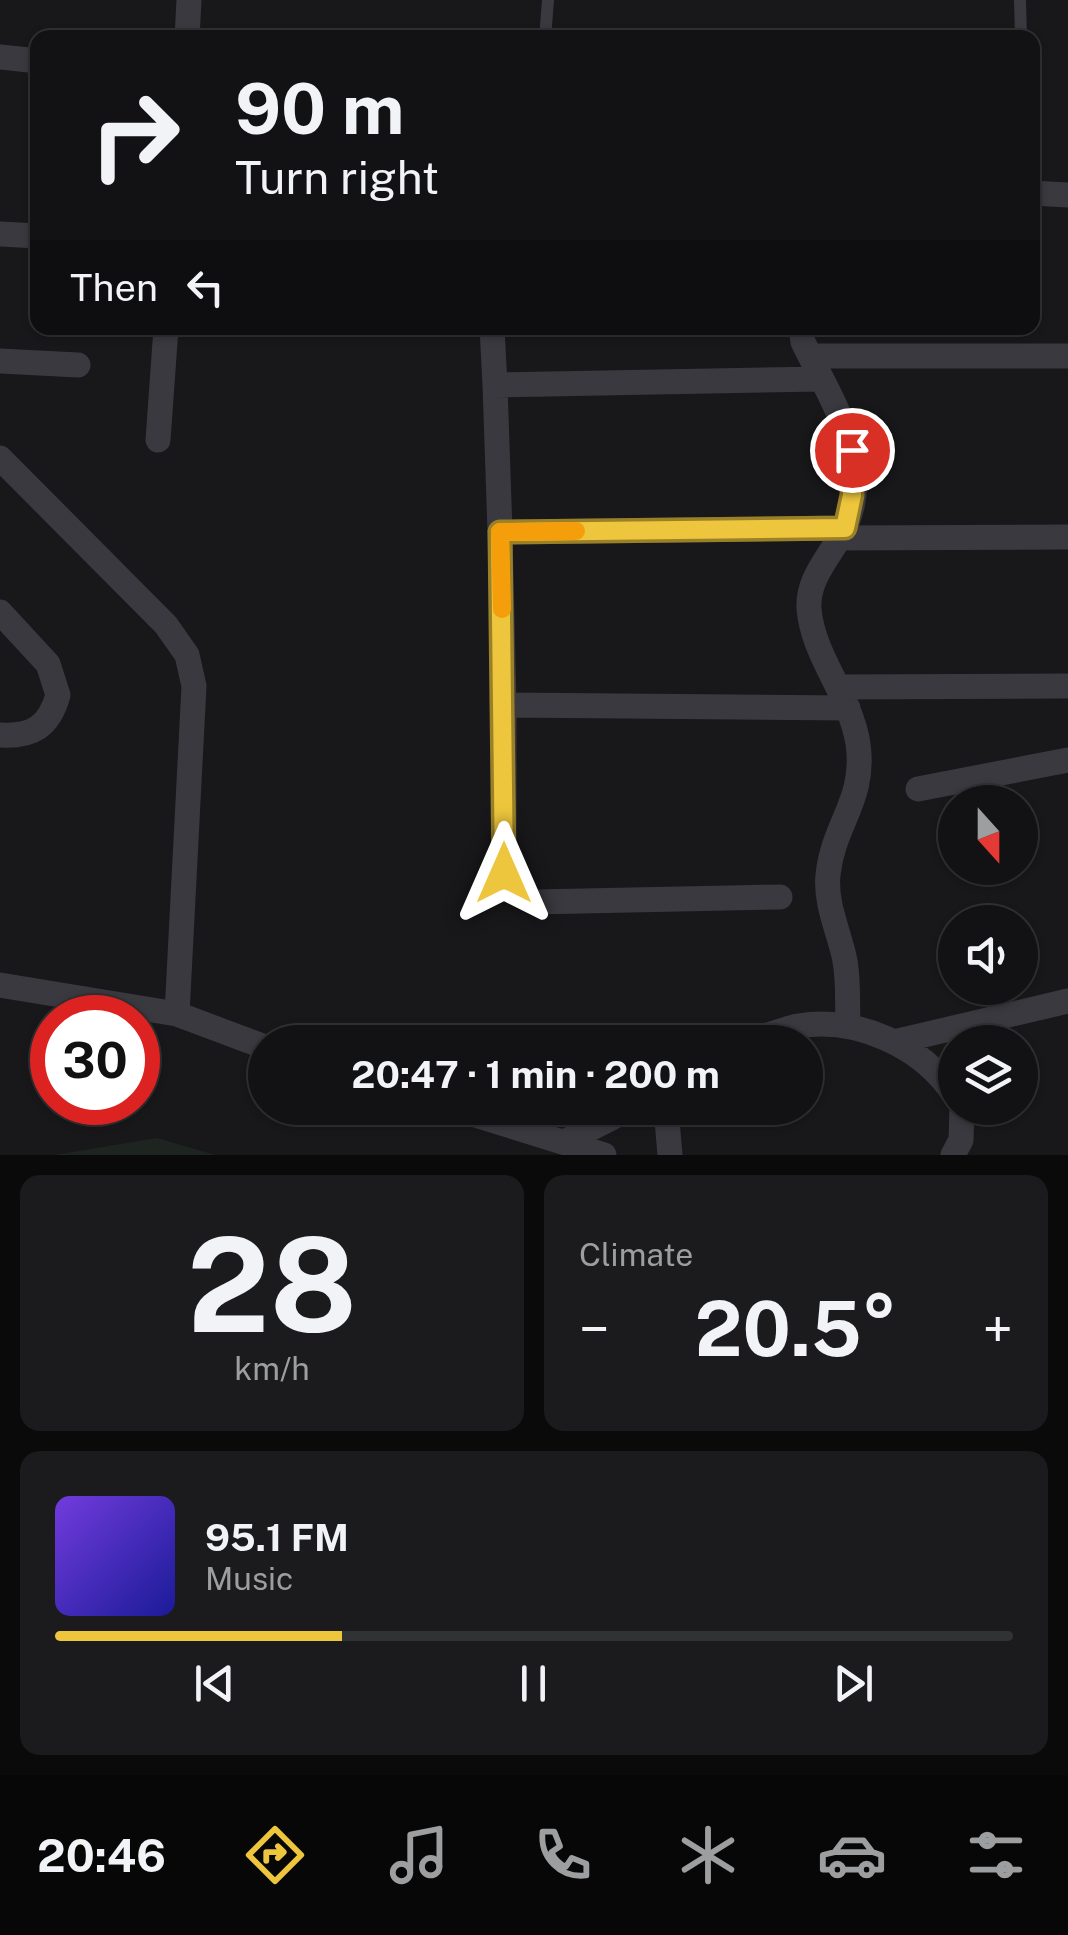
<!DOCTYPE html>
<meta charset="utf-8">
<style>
:root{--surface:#121214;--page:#1b1b1d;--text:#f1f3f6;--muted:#9c9ea0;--line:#313234;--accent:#edc63d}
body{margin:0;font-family:"Public Sans",sans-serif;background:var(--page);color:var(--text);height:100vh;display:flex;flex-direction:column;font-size:38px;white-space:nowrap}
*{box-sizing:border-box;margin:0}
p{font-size:32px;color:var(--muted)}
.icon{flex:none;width:55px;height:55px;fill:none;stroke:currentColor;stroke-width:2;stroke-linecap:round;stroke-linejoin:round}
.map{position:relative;height:1155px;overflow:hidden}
.panel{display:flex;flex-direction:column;gap:20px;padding:20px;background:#0a0a0b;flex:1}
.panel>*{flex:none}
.hud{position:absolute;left:30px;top:30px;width:1010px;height:305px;border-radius:20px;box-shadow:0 2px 8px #0004,0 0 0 2px var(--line);background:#121214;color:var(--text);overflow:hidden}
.needle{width:65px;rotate:159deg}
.buttons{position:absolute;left:938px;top:785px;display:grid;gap:20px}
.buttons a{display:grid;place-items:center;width:100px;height:100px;border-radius:50%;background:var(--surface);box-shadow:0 2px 8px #0004,0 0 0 2px var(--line);font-size:50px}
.speed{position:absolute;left:30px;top:995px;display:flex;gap:20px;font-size:50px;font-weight:700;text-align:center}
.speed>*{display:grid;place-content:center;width:130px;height:130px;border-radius:50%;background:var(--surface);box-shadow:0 2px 8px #0004,0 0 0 2px var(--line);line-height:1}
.speed .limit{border:15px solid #d22;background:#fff;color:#111}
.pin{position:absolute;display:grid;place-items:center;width:85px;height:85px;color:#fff;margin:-42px;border:5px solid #fff;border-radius:50%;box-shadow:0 2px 10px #0007}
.me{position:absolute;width:110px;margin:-55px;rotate:0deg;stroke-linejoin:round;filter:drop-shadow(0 0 8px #0008)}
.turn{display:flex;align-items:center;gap:35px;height:210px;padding:0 40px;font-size:45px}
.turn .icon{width:130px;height:130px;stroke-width:2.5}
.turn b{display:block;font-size:70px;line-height:85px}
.then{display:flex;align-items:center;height:95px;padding:0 40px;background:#0003;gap:20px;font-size:38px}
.big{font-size:75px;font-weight:700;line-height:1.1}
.panel .widget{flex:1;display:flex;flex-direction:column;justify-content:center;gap:15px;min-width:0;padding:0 35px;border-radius:20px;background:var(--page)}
.panel .dial{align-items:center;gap:0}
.dial b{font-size:130px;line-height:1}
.song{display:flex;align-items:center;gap:30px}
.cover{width:120px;height:120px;border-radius:15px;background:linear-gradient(135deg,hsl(260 70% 55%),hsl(240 70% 35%))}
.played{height:10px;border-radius:5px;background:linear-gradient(90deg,var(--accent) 30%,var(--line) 30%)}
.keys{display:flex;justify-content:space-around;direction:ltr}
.heat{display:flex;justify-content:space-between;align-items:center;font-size:55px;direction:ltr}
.panel .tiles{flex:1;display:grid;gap:20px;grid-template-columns:1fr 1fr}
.widget:last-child{grid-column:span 2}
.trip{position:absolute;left:248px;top:1025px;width:575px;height:100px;border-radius:50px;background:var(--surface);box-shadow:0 2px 8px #0004,0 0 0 2px var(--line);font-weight:700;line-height:100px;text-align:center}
.tab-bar{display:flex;height:160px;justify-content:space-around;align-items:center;background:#070708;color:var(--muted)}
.tab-bar .icon{width:70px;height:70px}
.tab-bar .active{color:var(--accent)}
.tab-bar b{font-size:45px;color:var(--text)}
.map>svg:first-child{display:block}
.green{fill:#1e2520}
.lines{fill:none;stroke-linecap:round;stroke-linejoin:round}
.service{stroke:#39393f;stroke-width:12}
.minor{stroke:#39393f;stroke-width:25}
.route-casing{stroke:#9a8128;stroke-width:25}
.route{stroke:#edc63d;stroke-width:18}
.slow{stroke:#f59e0b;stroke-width:18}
</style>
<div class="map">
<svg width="1068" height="1155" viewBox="0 0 1068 1155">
<rect width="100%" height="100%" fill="#18181a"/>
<path class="green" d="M157,1138l58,17h-161z"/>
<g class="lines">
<path class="service" d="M1020,0l1,38
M545,38l3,-38"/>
<path class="minor" d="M187,38l2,-38
M0,57l38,4
M1032,193l36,2
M0,234l38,2
M492,328l3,57
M801,328l2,14c27,56 72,120 42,185 -12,27 -38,49 -36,82 4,48 42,87 49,135 8,56 -25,80 -30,131 -3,27 10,55 16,81 5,21 3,46 4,68
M810,356h258
M0,361l78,4
M158,440l8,-112
M0,458l166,167 21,30 7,31 -17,328
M500,532l-5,-147 326,-6
M838,538l230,-1
M0,612l48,52 10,31c-9,32 -26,42 -58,40
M839,687l229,-1
M504,705l-4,-173 345,-4
M918,789l150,-29
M780,897l-246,5 -20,-12 -10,-17v-168l344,3
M0,985l177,29 88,33
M745,1042c18,-5 36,-12 53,-16 58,-10 125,20 157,70
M894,1042l174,-41
M453,1108l151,47
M666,1108l4,47
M568,1140l63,-32
M953,1155l8,-15 1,-32"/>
</g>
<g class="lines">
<g class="route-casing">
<path id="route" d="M504,873l-4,-341 345,-4 7,-33v-45"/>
</g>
<use href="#route" class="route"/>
<path class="slow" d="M502,609l-2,-77 76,-1"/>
</g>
</svg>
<div class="buttons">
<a><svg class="needle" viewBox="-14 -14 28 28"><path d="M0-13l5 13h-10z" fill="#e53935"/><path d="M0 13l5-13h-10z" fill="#9c9ea0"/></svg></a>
<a><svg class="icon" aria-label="sound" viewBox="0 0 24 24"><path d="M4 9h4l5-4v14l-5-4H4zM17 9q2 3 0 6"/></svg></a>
<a><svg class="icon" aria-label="layers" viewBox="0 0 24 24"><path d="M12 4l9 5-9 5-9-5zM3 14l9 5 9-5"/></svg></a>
</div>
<div class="speed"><div class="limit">30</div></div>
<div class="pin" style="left:852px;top:450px;background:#d93025"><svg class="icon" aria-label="arrive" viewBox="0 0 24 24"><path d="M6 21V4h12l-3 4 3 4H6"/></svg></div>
<svg class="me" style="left:504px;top:873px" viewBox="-20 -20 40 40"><path d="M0-17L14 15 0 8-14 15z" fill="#edc63d" stroke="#fff" stroke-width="4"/></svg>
<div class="trip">20:47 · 1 min · 200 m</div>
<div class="hud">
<div class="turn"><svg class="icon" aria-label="right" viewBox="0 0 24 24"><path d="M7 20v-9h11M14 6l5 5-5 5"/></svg><div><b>90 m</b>Turn right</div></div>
<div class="then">Then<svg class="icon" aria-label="left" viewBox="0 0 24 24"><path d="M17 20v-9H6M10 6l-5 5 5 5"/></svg></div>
</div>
</div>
<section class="panel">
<div class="tiles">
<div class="widget dial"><b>28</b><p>km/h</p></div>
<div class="widget"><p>Climate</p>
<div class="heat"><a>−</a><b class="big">20.5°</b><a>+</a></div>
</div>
<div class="widget">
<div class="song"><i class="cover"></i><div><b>95.1 FM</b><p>Music</p></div></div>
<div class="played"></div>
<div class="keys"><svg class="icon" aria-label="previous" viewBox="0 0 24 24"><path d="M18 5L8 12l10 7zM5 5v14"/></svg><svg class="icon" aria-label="pause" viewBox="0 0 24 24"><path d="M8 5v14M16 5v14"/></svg><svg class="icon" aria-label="next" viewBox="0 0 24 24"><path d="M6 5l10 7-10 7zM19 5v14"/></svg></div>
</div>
</div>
</section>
<nav class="tab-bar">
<b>20:46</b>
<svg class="icon active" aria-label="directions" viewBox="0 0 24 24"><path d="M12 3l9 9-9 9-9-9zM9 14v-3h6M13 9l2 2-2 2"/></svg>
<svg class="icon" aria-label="music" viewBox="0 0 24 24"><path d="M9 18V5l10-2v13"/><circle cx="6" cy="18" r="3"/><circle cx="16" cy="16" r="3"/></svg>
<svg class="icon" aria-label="phone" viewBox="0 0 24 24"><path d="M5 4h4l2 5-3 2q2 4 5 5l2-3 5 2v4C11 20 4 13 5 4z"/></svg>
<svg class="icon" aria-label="climate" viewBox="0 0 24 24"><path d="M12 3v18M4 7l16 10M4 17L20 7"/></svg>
<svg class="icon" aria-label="car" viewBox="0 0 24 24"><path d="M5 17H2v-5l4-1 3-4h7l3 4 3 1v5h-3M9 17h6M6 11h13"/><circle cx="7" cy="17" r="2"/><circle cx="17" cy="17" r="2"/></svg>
<svg class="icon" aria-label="filters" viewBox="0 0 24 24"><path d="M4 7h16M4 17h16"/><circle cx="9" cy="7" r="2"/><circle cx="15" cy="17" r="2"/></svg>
</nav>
